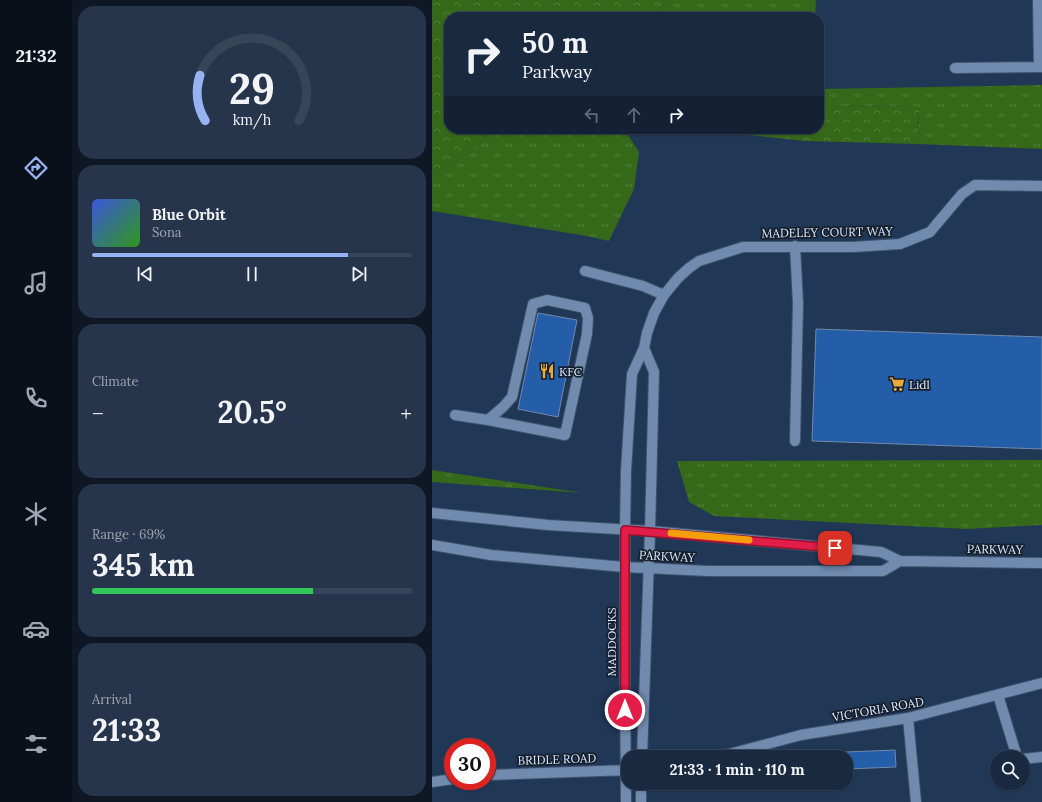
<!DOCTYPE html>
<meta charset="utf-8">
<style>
:root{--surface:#192940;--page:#26354b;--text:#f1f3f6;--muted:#9fa6b1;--line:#374559;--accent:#95b2f1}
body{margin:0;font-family:Lora,serif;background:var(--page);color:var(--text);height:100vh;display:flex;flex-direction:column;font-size:15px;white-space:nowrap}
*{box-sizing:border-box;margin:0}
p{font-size:13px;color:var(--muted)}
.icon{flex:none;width:22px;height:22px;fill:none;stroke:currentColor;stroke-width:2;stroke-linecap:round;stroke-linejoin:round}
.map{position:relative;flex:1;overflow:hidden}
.panel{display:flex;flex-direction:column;gap:6px;padding:6px;background:#0e1723;width:360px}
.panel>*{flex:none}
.hud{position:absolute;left:12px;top:12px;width:380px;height:122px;border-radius:16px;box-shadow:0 1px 3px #0004,0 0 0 1px var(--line);background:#192940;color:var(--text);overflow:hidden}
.controls{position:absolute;left:558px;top:750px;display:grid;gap:8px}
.controls a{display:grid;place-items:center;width:40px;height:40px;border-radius:50%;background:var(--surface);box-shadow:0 1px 3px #0004,0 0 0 1px var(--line);font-size:20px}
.speed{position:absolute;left:12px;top:738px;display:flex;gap:8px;font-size:20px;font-weight:700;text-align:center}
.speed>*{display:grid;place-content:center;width:52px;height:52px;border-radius:50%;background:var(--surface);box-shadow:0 1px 3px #0004,0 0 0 1px var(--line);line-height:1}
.speed .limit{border:6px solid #d22;background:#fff;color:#111}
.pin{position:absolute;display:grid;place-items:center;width:34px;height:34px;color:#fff;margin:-17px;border-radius:8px;box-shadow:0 2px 6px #0006}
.me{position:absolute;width:44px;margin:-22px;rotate:0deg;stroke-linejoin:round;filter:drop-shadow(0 0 3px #0008)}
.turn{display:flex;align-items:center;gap:14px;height:84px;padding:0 12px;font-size:18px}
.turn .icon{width:52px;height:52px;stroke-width:2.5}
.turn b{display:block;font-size:28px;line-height:34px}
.lanes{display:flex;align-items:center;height:38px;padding:0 12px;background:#0003;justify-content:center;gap:20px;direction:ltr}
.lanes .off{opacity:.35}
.big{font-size:30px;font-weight:700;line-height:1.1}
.panel .widget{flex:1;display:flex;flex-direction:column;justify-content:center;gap:6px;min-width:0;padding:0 14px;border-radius:16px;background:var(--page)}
.panel .dial{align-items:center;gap:0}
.dial svg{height:104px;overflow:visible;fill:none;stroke:var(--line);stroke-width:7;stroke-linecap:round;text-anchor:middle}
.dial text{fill:var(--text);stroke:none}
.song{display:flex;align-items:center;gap:12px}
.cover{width:48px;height:48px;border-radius:6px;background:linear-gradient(135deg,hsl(230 70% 55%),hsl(110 70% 35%))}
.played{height:4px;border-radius:2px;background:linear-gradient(90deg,var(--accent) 80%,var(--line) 80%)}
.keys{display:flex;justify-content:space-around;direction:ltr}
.heat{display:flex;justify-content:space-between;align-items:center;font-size:22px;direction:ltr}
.charge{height:6px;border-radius:3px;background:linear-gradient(90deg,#34c759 69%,var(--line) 0)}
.trip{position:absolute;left:189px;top:750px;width:232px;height:40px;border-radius:16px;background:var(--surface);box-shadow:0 1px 3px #0004,0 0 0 1px var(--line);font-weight:700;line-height:40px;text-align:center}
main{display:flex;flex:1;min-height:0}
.menu{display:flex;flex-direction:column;width:72px;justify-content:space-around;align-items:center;background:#0a101a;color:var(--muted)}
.menu .icon{width:28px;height:28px}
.menu .current{color:var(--accent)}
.menu b{font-size:18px;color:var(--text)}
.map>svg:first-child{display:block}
.grass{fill:url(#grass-tufts)}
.forest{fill:url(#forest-crowns)}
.building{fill:#255ea8;stroke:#7089ad}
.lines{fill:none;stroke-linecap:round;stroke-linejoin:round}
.service-casing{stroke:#3f536d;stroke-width:12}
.minor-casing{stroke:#3f536d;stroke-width:12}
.tertiary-casing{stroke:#3f536d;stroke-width:12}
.service{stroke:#718bae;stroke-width:10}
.minor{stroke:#718bae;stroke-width:10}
.tertiary{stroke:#718bae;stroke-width:10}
.route-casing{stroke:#92132f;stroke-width:10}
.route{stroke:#e11d48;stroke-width:7}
.slow{stroke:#f59e0b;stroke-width:7}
.labels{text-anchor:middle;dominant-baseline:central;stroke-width:3.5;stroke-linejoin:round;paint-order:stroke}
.street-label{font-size:12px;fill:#dbe9fc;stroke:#151f2d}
.poi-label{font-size:12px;fill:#dbe9fc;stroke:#151f2d;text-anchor:start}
</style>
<main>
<nav class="menu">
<b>21:32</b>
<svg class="icon current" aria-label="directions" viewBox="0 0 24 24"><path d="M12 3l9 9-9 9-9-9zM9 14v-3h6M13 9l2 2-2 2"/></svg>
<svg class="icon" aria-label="music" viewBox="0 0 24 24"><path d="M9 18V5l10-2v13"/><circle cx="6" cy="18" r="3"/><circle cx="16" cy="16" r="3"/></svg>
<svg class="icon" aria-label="phone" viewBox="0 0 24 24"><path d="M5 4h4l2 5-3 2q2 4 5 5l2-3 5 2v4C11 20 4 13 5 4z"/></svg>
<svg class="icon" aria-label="climate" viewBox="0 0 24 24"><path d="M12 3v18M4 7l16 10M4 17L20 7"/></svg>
<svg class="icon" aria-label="car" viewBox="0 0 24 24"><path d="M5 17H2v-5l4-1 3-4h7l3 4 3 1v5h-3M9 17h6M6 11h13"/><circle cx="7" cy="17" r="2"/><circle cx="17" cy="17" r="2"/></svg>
<svg class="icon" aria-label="filters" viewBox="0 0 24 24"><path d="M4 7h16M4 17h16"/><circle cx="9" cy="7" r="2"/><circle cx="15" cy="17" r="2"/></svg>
</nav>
<section class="panel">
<div class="widget dial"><svg viewBox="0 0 100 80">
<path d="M14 69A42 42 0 1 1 86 69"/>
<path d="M14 69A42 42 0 0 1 10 34" stroke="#95b2f1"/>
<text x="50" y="56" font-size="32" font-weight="700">29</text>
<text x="50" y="72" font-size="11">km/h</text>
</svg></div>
<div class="widget">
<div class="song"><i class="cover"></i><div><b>Blue Orbit</b><p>Sona</p></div></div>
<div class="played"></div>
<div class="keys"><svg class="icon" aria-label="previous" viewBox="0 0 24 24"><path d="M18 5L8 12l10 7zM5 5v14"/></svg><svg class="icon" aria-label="pause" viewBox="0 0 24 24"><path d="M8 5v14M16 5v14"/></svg><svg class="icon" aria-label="next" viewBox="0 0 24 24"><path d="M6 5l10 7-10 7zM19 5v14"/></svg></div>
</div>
<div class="widget"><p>Climate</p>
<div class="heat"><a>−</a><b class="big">20.5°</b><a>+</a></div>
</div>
<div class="widget"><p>Range · 69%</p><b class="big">345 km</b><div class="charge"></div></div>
<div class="widget"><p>Arrival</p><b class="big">21:33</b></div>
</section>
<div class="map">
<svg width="610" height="802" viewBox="0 0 610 802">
<defs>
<pattern id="grass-tufts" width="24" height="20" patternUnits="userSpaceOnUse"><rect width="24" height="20" fill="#356818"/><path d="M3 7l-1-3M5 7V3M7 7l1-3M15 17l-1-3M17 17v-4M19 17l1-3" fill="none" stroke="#527e3a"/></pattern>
<pattern id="forest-crowns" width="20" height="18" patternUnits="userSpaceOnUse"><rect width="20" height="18" fill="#356818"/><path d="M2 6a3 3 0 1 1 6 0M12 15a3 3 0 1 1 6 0" fill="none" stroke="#527e3a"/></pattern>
</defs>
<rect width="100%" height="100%" fill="#213756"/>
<path class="grass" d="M237,0h147l-1,17h-166z
M610,85v64l-124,-5 1,-37 -100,-1v-17z
M60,129h132l15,23 -5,37 -25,52 -22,-5 -155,-25v-35l44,-28z
M610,460v65l-75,4 -253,-13 -25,-14 -12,-41z
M0,470l151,23 -151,-11z"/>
<path class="forest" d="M0,0h237l-20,17h-200v112h43l-16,19 -44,28z
M387,106l100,1 -1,37 -112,-3 -115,-12h128z"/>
<path class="building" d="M106,313l39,7 -19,97 -40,-8z
M384,329l226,8v112l-230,-8z
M463,750l1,17 -50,2v-17z"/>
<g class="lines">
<g class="service-casing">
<path id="service" d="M363,246l3,57 -3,138
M153,271l58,15 21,9
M212,348l10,24 -4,159
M23,415l33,5 77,15 22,-101 1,-16 -3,-10 -38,-8 -14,4 -21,93 -9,10 -15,13
M193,530l1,-59 6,-97 12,-26 3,-15 7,-20 10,-18 14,-17 11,-10 10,-7 44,-14h110l47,-3 30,-12 32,-38 13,-9 67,1
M476,718l8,84"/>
</g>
<g class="minor-casing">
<path id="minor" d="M606,0l1,67
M523,68l87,-1
M193,530v150l1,122
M566,695l19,62
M210,757l8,-226
M286,757l83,-22 107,-17 134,-35
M591,759l19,-2
M55,775l141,-5
M0,782l21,-3
M209,802v-19"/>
</g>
<g class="tertiary-casing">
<path id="tertiary" d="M0,513l116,12 102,6 231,21 19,9 142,2
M0,545l59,10 133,12 84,4h175l17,-10"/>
</g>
<use href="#service" class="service"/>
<use href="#minor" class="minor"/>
<use href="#tertiary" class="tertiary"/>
</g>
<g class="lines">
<g class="route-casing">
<path id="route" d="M193,710v-180l210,18"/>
</g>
<use href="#route" class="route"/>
<path class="slow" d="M239,533l78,7"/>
</g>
<defs>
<g id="restaurant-bare" transform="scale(1.2)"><path d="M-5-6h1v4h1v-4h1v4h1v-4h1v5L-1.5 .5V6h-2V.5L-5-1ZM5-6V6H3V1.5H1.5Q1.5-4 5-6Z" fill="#eba939" stroke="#151f2d" stroke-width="2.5" paint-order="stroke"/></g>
<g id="supermarket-bare" transform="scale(1.2)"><path d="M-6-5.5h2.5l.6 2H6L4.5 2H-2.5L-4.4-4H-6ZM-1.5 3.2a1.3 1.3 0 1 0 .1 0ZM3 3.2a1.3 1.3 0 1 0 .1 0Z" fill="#eba939" stroke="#151f2d" stroke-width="2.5" paint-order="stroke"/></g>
</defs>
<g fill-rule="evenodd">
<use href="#restaurant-bare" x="115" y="371"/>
<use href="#supermarket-bare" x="465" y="384"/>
</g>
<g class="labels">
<g class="street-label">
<text transform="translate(395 232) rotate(-1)">MADELEY COURT WAY</text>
<text transform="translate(563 549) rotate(1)">PARKWAY</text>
<text transform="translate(235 556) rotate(3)">PARKWAY</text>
<text transform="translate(179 642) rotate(-90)">MADDOCKS</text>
<text transform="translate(446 709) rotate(-10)">VICTORIA ROAD</text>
<text transform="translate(125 759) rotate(-2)">BRIDLE ROAD</text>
</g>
<g class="poi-label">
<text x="127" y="371">KFC</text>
<text x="477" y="384">Lidl</text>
</g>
</g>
</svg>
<div class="controls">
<a><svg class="icon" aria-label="search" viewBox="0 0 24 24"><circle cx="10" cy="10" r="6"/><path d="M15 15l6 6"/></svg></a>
</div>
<div class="speed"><div class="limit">30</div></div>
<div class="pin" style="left:403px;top:548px;background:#d93025"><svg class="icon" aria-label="arrive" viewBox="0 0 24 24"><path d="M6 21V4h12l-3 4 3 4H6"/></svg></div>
<svg class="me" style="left:193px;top:710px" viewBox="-20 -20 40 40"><circle r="17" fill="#e11d48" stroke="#fff" stroke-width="3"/><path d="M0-11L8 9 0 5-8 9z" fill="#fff"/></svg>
<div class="trip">21:33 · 1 min · 110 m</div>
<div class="hud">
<div class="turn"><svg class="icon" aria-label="right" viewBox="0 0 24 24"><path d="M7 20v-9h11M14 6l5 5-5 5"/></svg><div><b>50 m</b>Parkway</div></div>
<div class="lanes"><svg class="icon off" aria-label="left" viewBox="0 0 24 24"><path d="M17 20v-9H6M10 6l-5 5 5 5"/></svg><svg class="icon off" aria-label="ahead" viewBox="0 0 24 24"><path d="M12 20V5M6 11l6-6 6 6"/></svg><svg class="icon" aria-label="right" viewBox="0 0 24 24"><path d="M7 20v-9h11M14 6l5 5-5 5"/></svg></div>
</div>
</div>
</main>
